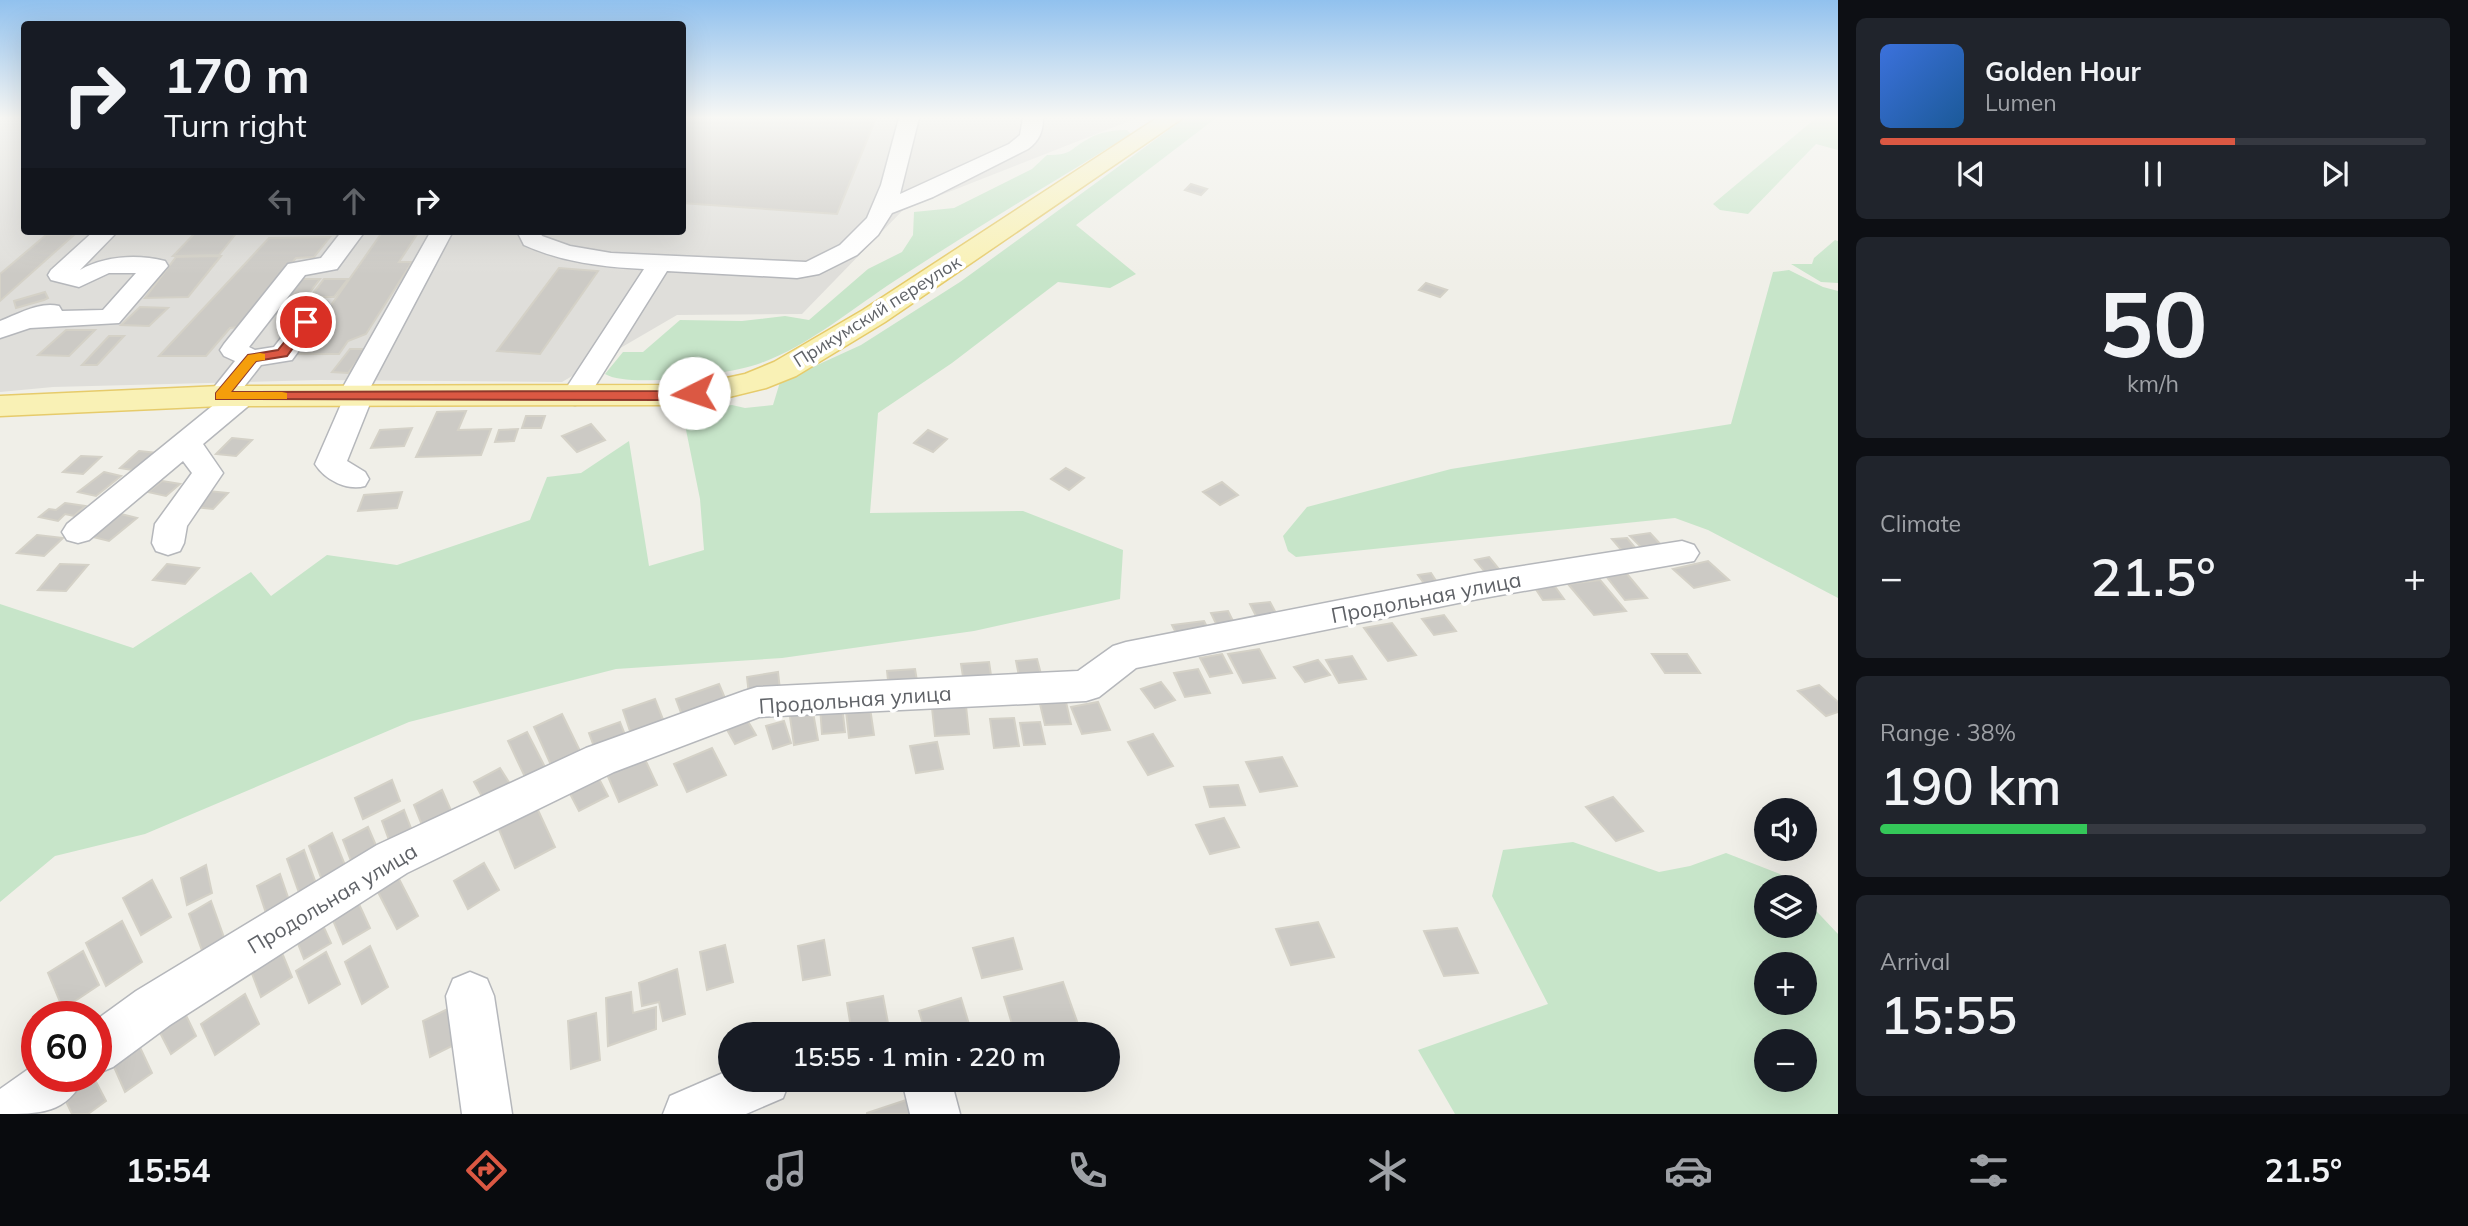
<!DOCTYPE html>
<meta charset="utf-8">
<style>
:root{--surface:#171b24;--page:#20242c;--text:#f1f3f6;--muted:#9ea1a6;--line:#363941;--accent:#db5843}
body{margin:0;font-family:Mulish,sans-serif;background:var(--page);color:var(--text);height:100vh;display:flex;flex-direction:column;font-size:26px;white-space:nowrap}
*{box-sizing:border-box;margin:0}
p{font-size:23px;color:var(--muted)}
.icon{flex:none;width:38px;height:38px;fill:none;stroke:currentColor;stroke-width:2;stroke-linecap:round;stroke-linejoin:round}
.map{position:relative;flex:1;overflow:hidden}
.sheet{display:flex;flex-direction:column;gap:18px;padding:18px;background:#0d0f14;width:630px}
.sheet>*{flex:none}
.guide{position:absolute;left:21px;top:21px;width:665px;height:214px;border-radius:7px;box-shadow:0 7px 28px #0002;background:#171b24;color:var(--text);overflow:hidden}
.buttons{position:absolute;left:1754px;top:798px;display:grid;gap:14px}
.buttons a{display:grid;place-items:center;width:63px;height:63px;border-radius:50%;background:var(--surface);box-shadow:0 7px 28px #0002;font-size:35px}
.speed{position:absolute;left:21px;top:1001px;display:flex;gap:14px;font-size:35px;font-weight:700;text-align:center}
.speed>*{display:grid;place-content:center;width:91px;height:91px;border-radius:50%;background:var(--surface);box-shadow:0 7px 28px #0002;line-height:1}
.speed .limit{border:10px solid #d22;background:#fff;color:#111}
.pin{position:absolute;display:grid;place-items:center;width:60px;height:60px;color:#fff;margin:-30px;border:4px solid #fff;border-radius:50%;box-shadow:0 2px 7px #0007}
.me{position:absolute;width:77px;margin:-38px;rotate:266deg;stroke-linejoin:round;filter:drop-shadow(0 0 5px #0008)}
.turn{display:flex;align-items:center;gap:24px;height:147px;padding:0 28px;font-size:32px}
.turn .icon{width:91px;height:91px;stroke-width:2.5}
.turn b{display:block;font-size:49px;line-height:60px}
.lanes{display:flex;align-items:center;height:66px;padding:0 28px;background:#0003;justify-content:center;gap:35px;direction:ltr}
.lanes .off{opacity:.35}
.big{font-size:52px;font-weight:600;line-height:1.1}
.sheet .card{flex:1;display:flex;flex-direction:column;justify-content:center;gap:10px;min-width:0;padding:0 24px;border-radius:10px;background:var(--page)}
.sheet .dial{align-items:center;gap:0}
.dial b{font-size:91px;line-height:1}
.song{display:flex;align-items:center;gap:21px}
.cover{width:84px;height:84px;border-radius:10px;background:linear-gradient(135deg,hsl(220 70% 55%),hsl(210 70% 35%))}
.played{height:7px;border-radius:4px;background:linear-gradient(90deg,var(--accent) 65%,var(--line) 65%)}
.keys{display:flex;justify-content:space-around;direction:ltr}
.heat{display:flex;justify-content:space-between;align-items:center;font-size:38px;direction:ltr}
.charge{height:10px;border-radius:5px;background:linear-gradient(90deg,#34c759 38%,var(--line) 0)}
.trip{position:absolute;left:718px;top:1022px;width:402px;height:70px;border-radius:35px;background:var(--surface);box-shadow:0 7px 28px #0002;font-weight:600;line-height:70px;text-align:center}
.menu{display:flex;height:112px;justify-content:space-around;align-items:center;background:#090b0e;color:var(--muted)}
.menu .icon{width:49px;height:49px}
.menu .current{color:var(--accent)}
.menu b{font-size:32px;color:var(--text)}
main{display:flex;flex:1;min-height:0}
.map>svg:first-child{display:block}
.industrial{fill:#dfdeda}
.green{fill:#c7e5c9;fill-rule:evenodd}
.building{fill:#cccac5;stroke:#d4d1c7;stroke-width:2}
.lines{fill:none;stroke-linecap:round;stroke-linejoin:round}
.minor-casing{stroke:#b5b7bb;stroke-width:3}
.major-casing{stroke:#e6cb6b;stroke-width:3}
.minor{fill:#fff;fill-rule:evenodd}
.major{fill:#f9f1b5;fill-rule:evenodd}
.route{fill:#db5843;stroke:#8e392c;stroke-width:2}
.slow{fill:#f59e0b}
.labels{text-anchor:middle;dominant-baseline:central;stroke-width:7;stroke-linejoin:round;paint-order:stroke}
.far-street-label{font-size:18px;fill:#5f6267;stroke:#fff}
.street-label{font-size:21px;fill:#5f6267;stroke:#fff}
</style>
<main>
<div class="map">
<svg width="1838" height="1114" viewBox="0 0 1838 1114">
<rect width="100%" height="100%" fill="#f0efe8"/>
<path class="industrial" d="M0,118h24v113h658l1,-113h454l-234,92 -101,104 -125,1 -115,67 -242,-2 -267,7 -53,5z"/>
<path class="green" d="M1185,118h31l-140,107 60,49 -26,14 -52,-6 -106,81 -74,50 -8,100 153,-2 100,39 -3,49 -146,32 -192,27 -166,11 -207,53 -264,112 -90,22 -55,46v-298l133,44 118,-76 20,24 56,-41 70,10 133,-45 17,-43 34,-4 48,-32 20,125 55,-16 -4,-51 -18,-89 50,-5 13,3 28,-3 7,-23 81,-37 99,-63z
M1816,118h22v32l-22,-6 -68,70 -28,-4 -7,-6z
M1127,130l4,4c-78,48 -157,95 -235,146 -43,28 -86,65 -135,83 -30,11 -131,26 -156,11l18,-22h20l37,-32 62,1 43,-5 24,4 59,-51 34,-17 11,-17 1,-23 40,-4 78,-39 15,-14c26,0 21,-5 41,-16 11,-7 26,-9 39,-9z
M1835,240l3,1v42l-17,-1 -30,-18h21l2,-6z
M1789,270l34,17 15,4v307l-130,-68 -33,-12 -379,39 -8,-6 -5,-15 24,-29 144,-38 280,-45 42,-152z
M1573,842l86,30 31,-6 36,-13 54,21 13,13h-27v39h38v-28l34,36v180h-383l-37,-64 130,-46 -56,-108 11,-46zM1766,964h38v39h-38zM1766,1041h38v39h-38z"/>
<path class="building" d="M682,118h194l-39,96 -155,-11z
M1191,184l16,5 -6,6 -16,-5z
M238,231l-19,24 -46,1 24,-25z
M383,231l35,2 -19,29h13l-46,72 -18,7 -9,13h-42z
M75,234l-75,67v-27l46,-39z
M330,237l-16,20 -18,1 -57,69 -9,1 -24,28h-47l110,-118z
M221,256l-33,41 -43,1 31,-41z
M559,268l39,3 -58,83 -43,-3z
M302,279h18l-13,17h-18z
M324,279h24l-14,18h-24z
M1426,283l21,7 -7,7 -21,-7z
M45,292l3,6 -4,2 -28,8 -2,-7z
M140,307l28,1 -19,18 -28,-1z
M66,330h29l-26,26 -31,-1z
M109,336h15l-27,29h-15z
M350,349h16l-18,24 -16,-1z
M466,411l-8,19 33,-1 -10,26 -65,2 21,-45z
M526,416h19l-4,12h-19z
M591,424l14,16 -28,12 -15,-16z
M412,428l-8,18 -33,2 9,-18z
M518,429l-4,12 -19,1 4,-12z
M928,430l19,9 -14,13 -19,-9z
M232,438l20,2 -16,16 -20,-2z
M139,451l19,2 -19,18 -19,-3z
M81,456l20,1 -18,17 -20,-2z
M1066,468l18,10 -15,12 -18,-11z
M104,472l17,4 -25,20 -18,-4z
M162,481l18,3 -14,12 -18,-4z
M1222,482l16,13 -18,10 -17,-13z
M208,491l20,2 -15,16 -19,-2z
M402,492l-5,16 -39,3 6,-16z
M65,503l20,3 -11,10 -9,-2 -7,7 -19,-4 10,-8 7,1z
M113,512l24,6 -28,23 -24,-6z
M1650,533l13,14 -20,2 -13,-13z
M37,535l26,3 -19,18 -27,-3z
M1627,538l10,12 -14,2 -11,-13z
M1489,557l14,17 -14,3 -14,-17z
M1708,561l21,19 -35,8 -21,-19z
M60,564l28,1 -22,26 -28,-1z
M167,564l32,4 -14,16 -32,-4z
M1431,573l9,14 -12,2 -10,-14z
M1627,574l20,24 -22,2 -19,-24z
M1600,580l26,31 -32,4 -26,-31z
M1551,581l13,18 -21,1 -12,-18z
M1270,602l7,13 -20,3 -7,-14z
M1228,611l8,16 -17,3 -8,-17z
M1444,615l12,16 -22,4 -12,-16z
M1204,621l7,14 -32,4 -7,-14z
M1392,623l24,32 -28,6 -24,-33z
M1259,649l16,29 -32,5 -15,-29z
M1222,654l10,19 -22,4 -10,-19z
M1652,654h35l13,19h-35z
M1352,656l14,23 -27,4 -13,-23z
M1037,659l5,19 -22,3 -4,-20z
M1318,660l12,15 -25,7 -11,-15z
M989,662l3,20 -28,1 -3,-19z
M915,669l3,18 -29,2 -2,-18z
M1198,669l12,24 -25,4 -11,-24z
M778,672l2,18 -31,5 -2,-18z
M1161,682l14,18 -20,8 -14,-19z
M719,684l8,19 -44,15 -7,-19z
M1819,685l19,17v10l-12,4 -28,-25z
M655,699l9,23 -33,12 -8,-24z
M1066,702l5,22 -26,1 -5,-21z
M1098,702l12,28 -28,4 -11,-27z
M842,705l3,27 -23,2 -2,-27z
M966,706l3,28 -34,2 -3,-28z
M812,707l6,33 -24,5 -5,-35z
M870,708l4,27 -25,3 -3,-27z
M562,714l18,37 -29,14 -17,-38z
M746,718l10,17 -21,9 -9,-16z
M1014,718l5,28 -25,2 -4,-29z
M784,721l7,22 -18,6 -7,-23z
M620,722l7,18 -31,12 -7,-19z
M1040,722l5,22 -21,1 -4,-22z
M527,732l18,35 -20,10 -17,-36z
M1153,734l20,32 -25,9 -20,-33z
M937,742l6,27 -27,4 -6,-27z
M712,748l14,27 -39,17 -13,-28z
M643,755l14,30 -38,17 -13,-30z
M1282,757l15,29 -37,6 -14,-30z
M500,768l12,19 -27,15 -11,-20z
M597,775l11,21 -29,15 -11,-21z
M392,780l8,21 -37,18 -8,-21z
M1238,785l7,20 -35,2 -6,-20z
M442,790l11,25 -29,15 -10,-25z
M1613,797l30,34 -27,10 -30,-34z
M537,808l18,39 -40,21 -17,-41z
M404,810l10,26 -22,12 -10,-27z
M1224,818l15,29 -29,7 -14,-29z
M368,827l13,30 -26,14 -12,-31z
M332,833l17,42 -24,13 -16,-42z
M304,850l15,42 -17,9 -15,-42z
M484,863l15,27 -31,19 -14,-28z
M206,865l6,28 -25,12 -6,-27z
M280,874l11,32 -23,13 -11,-33z
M398,877l20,39 -21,13 -20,-39z
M152,880l19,37 -30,18 -18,-37z
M211,901l15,42 -22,13 -15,-42z
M358,902l12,26 -27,16 -11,-26z
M122,921l20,41 -36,24 -20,-43z
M321,921l10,22 -27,16 -9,-23z
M1318,922l16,35 -43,8 -15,-36z
M1457,928l21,45 -34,3 -20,-45z
M1013,938l9,31 -40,9 -9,-30z
M824,940l6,35 -27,5 -5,-34z
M725,945l8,37 -26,8 -7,-38z
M370,946l18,41 -26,17 -17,-42z
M280,948l12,29 -31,20 -12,-31z
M83,951l16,34 -36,24 -15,-36z
M326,952l14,32 -31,19 -13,-32z
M677,969l8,45 -22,7 -4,-19 -17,4 -3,-23z
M1063,982l16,45 -28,7h-36l-11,-37z
M631,992l2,21 23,-6v22l-48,17 -2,-48z
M245,994l14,30 -44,31 -14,-31z
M883,996l7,38h-38l-5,-31z
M961,998l11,36h-46l-7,-23z
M181,1005l15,31 -25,18 -16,-31z
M454,1006l8,35 -32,16 -7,-36z
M596,1013l4,47 -29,9 -3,-48z
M137,1041l15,32 -27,19 -14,-32z
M85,1076h8l13,25 -18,13h-16l-10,-21z
M906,1100l5,14h-44v-1z"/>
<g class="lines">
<g class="minor-casing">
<path id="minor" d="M899,118h20l-19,76 109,-50 11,-9 3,-17h20c0,14 -4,23 -15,31l-95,48 -41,16 -14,22 -21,20 -38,19 -22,4 -130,-7 -82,131 -10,3 -10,-3 -4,-6 83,-127c-42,-2 -82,-7 -120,-24l-7,-14h22l3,5 28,10 41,7 195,9 34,-17 27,-27 14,-33z
M94,231h24l-38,39c24,-14 57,-16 85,-9l3,5 -49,57 -89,5 -30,10v-17c18,-7 40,-20 59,-15l3,5 41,-1 33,-37h-27l-30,14 -28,-7 -3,-5 3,-5z
M342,231h23l-28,38 -32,6 -56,72 6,3 19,-3 35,-45 9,-3 9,3 4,5 -39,53 -31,5 -18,23 10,2 4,6 -4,6 -50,42 20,29 -36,53 -3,17 -4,8 -12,4 -12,-4 -4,-8 3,-19 37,-51 -9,-12 -94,79 -11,3 -11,-3 -5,-8 5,-8 149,-121 -5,-1 -4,-6 28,-35 -11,-5 -4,-6 4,-6 64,-80 33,-6z
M431,231h22l-84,159 4,6 -26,65 18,11 4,7 -4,7c-18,5 -40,-6 -50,-22l27,-62 -4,-6z
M1682,541l12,4 5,8 -5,8 -216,38 -342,69 -37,29 -13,4 -327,16 -145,55 -207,101 -237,152 -57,42 -17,7v-54l40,-29 241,-146 209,-97 158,-57 13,-4 321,-16 35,-25 13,-4 352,-69z
M470,972l17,7 7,17 18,118h-50l-16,-118 7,-17z
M37,1063v13h48c-18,38 -45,38 -85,38v-25z
M730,1070v10h60l-7,18 -37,16h-83l7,-18z
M905,1080h46l9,34h-50l-7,-29z"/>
</g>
<g class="major-casing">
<path id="major" d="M1157,118h26l-298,204 -89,54 -30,12 -49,12 -47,5 -449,1 -221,10v-20l221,-10 449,-1 47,-5 28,-6 29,-12 89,-52z"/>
</g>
<use href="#minor" class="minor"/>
<use href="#major" class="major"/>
</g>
<linearGradient id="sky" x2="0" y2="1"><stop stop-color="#91c1ee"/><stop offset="0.43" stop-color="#f8f8f5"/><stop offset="1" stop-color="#f8f8f5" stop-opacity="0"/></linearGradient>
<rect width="1838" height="274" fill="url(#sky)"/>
<path class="route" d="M306,319l6,3 -25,34 -31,5 -25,31 439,-1 24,-2 6,4 -6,4 -24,3 -454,-1v-6l32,-38 30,-5 24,-30z"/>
<path class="slow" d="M260,353l5,1v6l-9,1 -25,31h51l5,1v6h-71v-6l32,-38z"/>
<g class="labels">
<g class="far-street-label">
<text transform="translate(877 311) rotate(-32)">Прикумский переулок</text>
</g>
<g class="street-label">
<text transform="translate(1426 597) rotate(-11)">Продольная улица</text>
<text transform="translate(855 699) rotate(-4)">Продольная улица</text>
<text transform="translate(332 898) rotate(-31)">Продольная улица</text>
</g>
</g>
</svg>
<div class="buttons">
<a><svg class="icon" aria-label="sound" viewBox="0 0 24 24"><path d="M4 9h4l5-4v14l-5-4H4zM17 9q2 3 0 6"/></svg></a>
<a><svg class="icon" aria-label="layers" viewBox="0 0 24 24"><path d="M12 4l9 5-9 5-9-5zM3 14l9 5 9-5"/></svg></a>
<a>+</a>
<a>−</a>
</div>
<div class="speed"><div class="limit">60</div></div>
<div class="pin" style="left:306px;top:322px;background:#d93025"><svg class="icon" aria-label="arrive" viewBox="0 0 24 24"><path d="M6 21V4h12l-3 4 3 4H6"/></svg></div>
<svg class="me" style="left:694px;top:393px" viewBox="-20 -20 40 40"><circle r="19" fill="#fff"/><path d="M0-13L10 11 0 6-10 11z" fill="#db5843"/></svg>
<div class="trip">15:55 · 1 min · 220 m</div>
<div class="guide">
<div class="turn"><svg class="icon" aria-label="right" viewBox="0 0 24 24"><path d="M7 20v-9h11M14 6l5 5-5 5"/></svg><div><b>170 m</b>Turn right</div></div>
<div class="lanes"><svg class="icon off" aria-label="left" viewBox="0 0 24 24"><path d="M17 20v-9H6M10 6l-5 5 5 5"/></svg><svg class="icon off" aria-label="ahead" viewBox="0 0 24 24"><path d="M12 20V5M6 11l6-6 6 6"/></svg><svg class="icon" aria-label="right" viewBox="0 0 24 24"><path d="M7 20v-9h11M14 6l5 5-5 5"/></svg></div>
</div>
</div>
<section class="sheet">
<div class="card">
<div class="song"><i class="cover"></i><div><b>Golden Hour</b><p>Lumen</p></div></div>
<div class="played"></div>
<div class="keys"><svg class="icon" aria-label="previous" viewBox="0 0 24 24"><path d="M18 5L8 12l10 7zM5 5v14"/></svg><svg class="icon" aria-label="pause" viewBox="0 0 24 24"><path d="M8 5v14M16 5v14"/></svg><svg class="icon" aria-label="next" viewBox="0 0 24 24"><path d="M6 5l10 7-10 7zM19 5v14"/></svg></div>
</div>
<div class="card dial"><b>50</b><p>km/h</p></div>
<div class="card"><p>Climate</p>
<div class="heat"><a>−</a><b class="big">21.5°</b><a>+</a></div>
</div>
<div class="card"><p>Range · 38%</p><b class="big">190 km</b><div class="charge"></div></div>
<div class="card"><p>Arrival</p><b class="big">15:55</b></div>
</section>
</main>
<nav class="menu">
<b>15:54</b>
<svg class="icon current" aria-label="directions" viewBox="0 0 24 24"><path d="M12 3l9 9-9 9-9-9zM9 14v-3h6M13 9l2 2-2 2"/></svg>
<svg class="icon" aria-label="music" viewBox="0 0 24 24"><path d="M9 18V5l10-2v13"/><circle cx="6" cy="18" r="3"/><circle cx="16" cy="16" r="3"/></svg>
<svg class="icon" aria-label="phone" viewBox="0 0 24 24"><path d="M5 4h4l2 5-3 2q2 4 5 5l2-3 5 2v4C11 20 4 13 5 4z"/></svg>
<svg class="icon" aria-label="climate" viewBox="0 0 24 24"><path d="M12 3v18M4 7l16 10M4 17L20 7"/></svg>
<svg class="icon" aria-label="car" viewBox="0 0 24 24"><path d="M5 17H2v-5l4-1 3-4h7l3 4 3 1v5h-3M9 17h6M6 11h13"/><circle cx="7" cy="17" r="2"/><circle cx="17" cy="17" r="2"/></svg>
<svg class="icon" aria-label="filters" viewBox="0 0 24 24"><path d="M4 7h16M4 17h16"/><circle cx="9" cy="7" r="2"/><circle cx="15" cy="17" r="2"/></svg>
<b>21.5°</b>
</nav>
